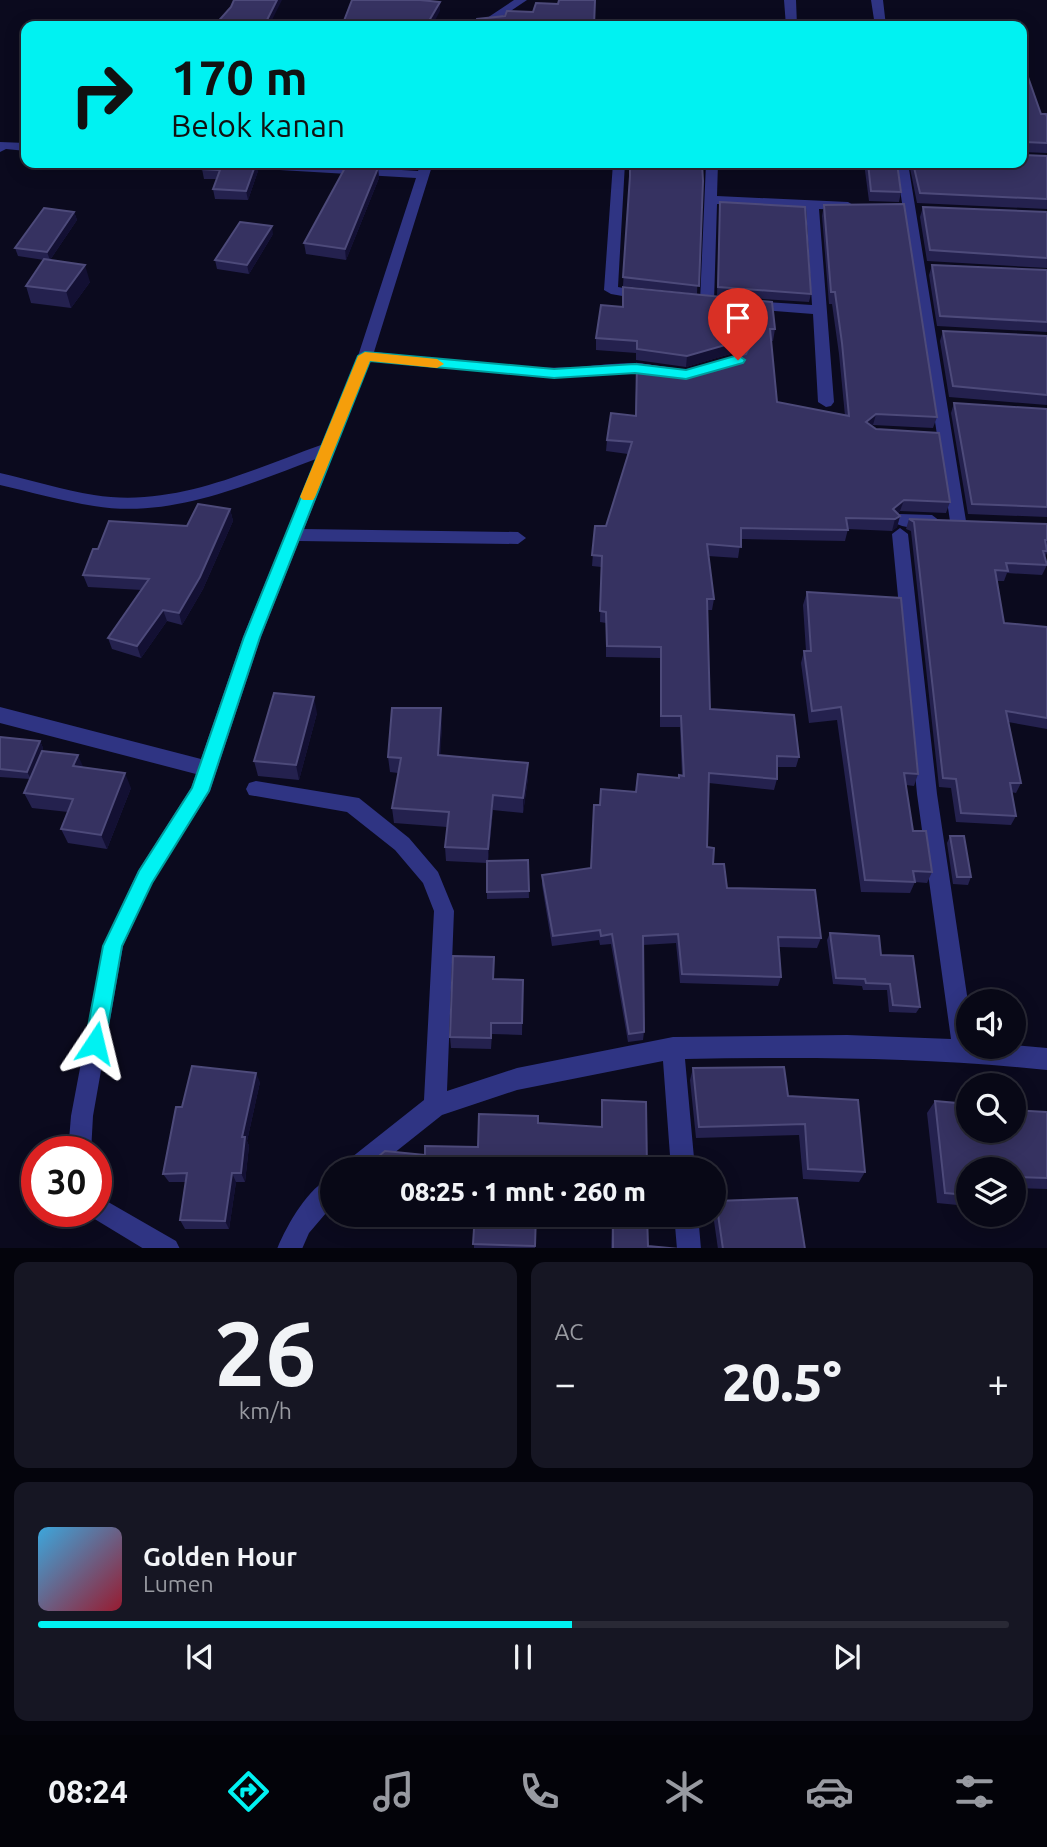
<!DOCTYPE html>
<html lang="id">
<meta charset="utf-8">
<style>
:root{--surface:#080816;--page:#161623;--text:#f1f3f6;--muted:#989aa1;--line:#292935;--accent:#00f2f2}
body{margin:0;font-family:Ubuntu,sans-serif;background:var(--page);color:var(--text);height:100vh;display:flex;flex-direction:column;font-size:26px;white-space:nowrap}
*{box-sizing:border-box;margin:0}
p{font-size:23px;color:var(--muted)}
.icon{flex:none;width:38px;height:38px;fill:none;stroke:currentColor;stroke-width:2;stroke-linecap:round;stroke-linejoin:round}
.map{position:relative;height:1248px;overflow:hidden}
.drawer{display:flex;flex-direction:column;gap:14px;padding:14px;background:#04040c;flex:1}
.drawer>*{flex:none}
.banner{position:absolute;left:21px;top:21px;width:1006px;height:147px;border-radius:14px;box-shadow:0 4px 18px #0003,0 0 0 2px var(--line);background:#00f2f2;color:#111;overflow:hidden}
.buttons{position:absolute;left:956px;top:989px;display:grid;gap:14px}
.buttons a{display:grid;place-items:center;width:70px;height:70px;border-radius:50%;background:var(--surface);box-shadow:0 4px 18px #0003,0 0 0 2px var(--line);font-size:35px}
.speed{position:absolute;left:21px;top:1136px;display:flex;gap:14px;font-size:35px;font-weight:700;text-align:center}
.speed>*{display:grid;place-content:center;width:91px;height:91px;border-radius:50%;background:var(--surface);box-shadow:0 4px 18px #0003,0 0 0 2px var(--line);line-height:1}
.speed .limit{border:10px solid #d22;background:#fff;color:#111}
.pin{position:absolute;display:grid;place-items:center;width:60px;height:60px;color:#fff;margin:-72px -30px;border-radius:50% 50% 50% 0;rotate:-45deg;box-shadow:0 0 7px #0007}
.pin .icon{rotate:45deg}
.me{position:absolute;width:77px;margin:-38px;rotate:10deg;stroke-linejoin:round;filter:drop-shadow(0 0 5px #0008)}
.turn{display:flex;align-items:center;gap:24px;height:147px;padding:0 35px;font-size:32px}
.turn .icon{width:91px;height:91px;stroke-width:2.5}
.turn b{display:block;font-size:49px;line-height:60px}
.big{font-size:52px;font-weight:800;line-height:1.1}
.drawer .tile{flex:1;display:flex;flex-direction:column;justify-content:center;gap:10px;min-width:0;padding:0 24px;border-radius:14px;background:var(--page)}
.drawer .dial{align-items:center;gap:0}
.dial b{font-size:91px;line-height:1}
.song{display:flex;align-items:center;gap:21px}
.cover{width:84px;height:84px;border-radius:10px;background:linear-gradient(135deg,hsl(200 70% 55%),hsl(350 70% 35%))}
.played{height:7px;border-radius:4px;background:linear-gradient(90deg,var(--accent) 55%,var(--line) 55%)}
.keys{display:flex;justify-content:space-around;direction:ltr}
.heat{display:flex;justify-content:space-between;align-items:center;font-size:38px;direction:ltr}
.drawer .tiles{flex:1;display:grid;gap:14px;grid-template-columns:1fr 1fr}
.tile:last-child{grid-column:span 2}
.trip{position:absolute;left:320px;top:1157px;width:406px;height:70px;border-radius:35px;background:var(--surface);box-shadow:0 4px 18px #0003,0 0 0 2px var(--line);font-weight:800;line-height:70px;text-align:center}
.dock{display:flex;height:112px;justify-content:space-around;align-items:center;background:#030309;color:var(--muted)}
.dock .icon{width:49px;height:49px}
.dock .active{color:var(--accent)}
.dock b{font-size:32px;color:var(--text)}
.map>svg:first-child{display:block}
.lines{fill:none;stroke-linecap:round;stroke-linejoin:round}
.minor{fill:#2f3483;fill-rule:evenodd}
.wall{fill:#24214e}
.shaded-wall{fill:#131033}
.building{fill:#363261;stroke:#4d4a7a;stroke-width:2}
.route{fill:#00f2f2;stroke:#009d9d;stroke-width:2}
.slow{fill:#f59e0b}
</style>
<div class="map">
<svg width="1047" height="1249" viewBox="0 0 1047 1249">
<rect width="100%" height="100%" fill="#0b0a1e"/>
<g class="lines">
<path class="minor" d="M514,0h13l-39,26h-13z
M784,0h12l1,26h-11z
M871,0h12l3,26h-11z
M0,142l26,1v8l-20,-2 -6,3z
M222,163h64l132,8 3,-8h12l-59,189c65,6 137,19 203,15 19,-1 76,-10 88,4l-7,5 -23,-3 -81,5 -184,-17 -66,168 214,3 8,6 -8,6 -219,-3 -38,96 -51,154 -58,92 -29,63 -30,170 -2,36h-23l3,-36 32,-170 35,-75 53,-83 5,-14 -196,-51v-16l201,52 42,-122 73,-178c-70,26 -145,60 -222,47 -32,-5 -63,-14 -94,-21v-12c31,7 63,17 94,22 80,13 154,-24 227,-50l37,-89 58,-178 -188,-11z
M613,163h12l-7,124 32,6v6l-5,1 -34,-6 -7,-4z
M706,163h12l-1,33 131,6 7,4 -7,4 -29,-1 15,193 -3,4 -5,1 -8,-5 -5,-88 -63,-5 -7,-4 7,-4 62,4 -6,-97 -89,-4 -3,98 -7,4 -7,-4z
M896,163h12l58,358 -8,6 -8,-6z
M900,514l32,1 8,6c-7,10 -41,9 -48,-1z
M900,528l8,6 29,260 31,208v44l45,-1 34,3v22c-121,-13 -241,-13 -362,-11l10,110h-24l-8,-108 -146,29 -75,25 -68,54h-31l4,-8 77,-61 10,-189 -11,-28 -28,-33 -48,-38 -98,-17 -3,-6 3,-6 7,-2 103,17 50,40 29,34 16,39 -7,180 70,-23 156,-31 174,-2 104,4 -34,-245 -25,-260z
M332,1177v29l-23,27 -7,16h-25c10,-24 31,-62 55,-72z
M96,1195l80,46 4,8h-36l-56,-34 -2,-4h10z
M674,1214h24l3,35h-24z"/>
</g>
<path class="wall" d="M1022,60l19,54 6,3v36l-24,-1v3l24,1v53l-130,-6 -8,-40h113z
M353,163h32l-1,3 -31,-2z
M629,163h73l-5,131 -74,-8 6,-101z
M864,163h33l4,29 -2,10 -30,-1z
M378,168l1,10 -33,82 -40,-6 -2,-11z
M202,169l56,2 -10,29 -33,-1 -2,-10 4,-10h-13z
M720,202l91,92 -2,8 -92,-6z
M824,205l113,212 -4,11 -60,-3 -1,1 78,76 -4,11 -46,-2 -2,2 2,3 -3,11 -5,4 -44,-2 -3,12 -104,-2 -3,19 -30,-2 6,43 -2,11h-5l3,99 89,48 -3,10h-19v12l-3,11 -65,-7 -2,64 6,17 14,24 94,50 -4,10 -38,-1 2,30 -3,9 -98,-3 -4,-40 -33,2 1,87 -1,8 -15,2 -17,-98 -11,1 -1,-5 -47,6 -10,-61v-10l49,-7 9,-63 36,-13 42,-14 4,-2 -2,-49h-20v-69l-54,-1v-34l-6,-1 1,-55 -9,-1 3,-40h11l22,-72 -22,-3 1,-11 28,-24 2,-52 51,7 53,-16 -4,-3 -51,15 -50,-7v-7l-40,-3v-12l26,-31 1,-20 152,42 -2,12h-2l6,61 68,14 -6,-62 -7,-50h-3l-7,-88z
M923,207l124,5v56l-120,-7 -7,-44z
M74,212l3,8 -27,40 40,22 -19,26 -40,-5 -5,-17 18,-26 -26,-4 -3,-8z
M273,234l-24,40 -32,-5 -2,-9z
M932,265l115,5v62l-110,-6 -8,-51z
M943,331l104,5v69l-98,-8 -9,-56z
M954,403l93,6v108l-79,-3 -17,-101z
M230,509l3,12 -30,68 -21,36 -15,-4 -26,37 -29,-9 -4,-11 34,-48 -54,-3 -5,-12 15,-26 89,-23z
M909,519l138,5v29l-2,4 2,8 -5,10 -35,-2 -3,8h-7l7,42 43,4v102l-39,-7 13,61 -5,10 -5,-1 5,24 -5,9 -55,-3 -5,-34 -12,-1 -28,-256 -5,-2z
M807,592l111,182 -4,12 -8,-1 7,46 19,41 -5,11 -12,-1 -5,11 -49,-1 -24,-172 -28,3 -8,-60 3,-12h2l-3,-46z
M317,713l-18,67 -41,-4 -4,-15z
M442,724l-2,31 88,23 -5,35 -30,-3 -5,51 40,-1 1,38 -42,1v-36l-41,-2 -1,-14 2,-20 -53,-4 -2,-15 6,-35 -8,-1 -2,-15z
M0,737l40,4 3,7 -1,3 89,37 -24,61 -39,-6 -7,-14 7,-17 -36,-4 -8,-15 6,-14 -30,-2z
M950,836l21,41 -3,8 -15,-1 -6,-41z
M830,933l51,22 39,52 -4,6 -27,-1 -2,-22h-24l-1,-4 -29,-2 -6,-44z
M494,957v22l29,1 -1,55 -30,-1 -1,15 -40,-1 -1,-11z
M693,1068l95,28 77,76 -6,10 -56,-3 -4,-44 -103,3 -6,-58z
M260,1082l-13,59 2,5 -4,36h-9l-7,47h-44l-5,-9 6,-38h-17l-6,-8 19,-67z
M935,1101l33,29 79,-18v77l-34,-1v-19h-45v37l-31,-3 -10,-90z
M716,1201l89,48h-87l-5,-35h1v-7z
M423,1214h113l-1,35h-61v-32l-51,-1z
M612,1214h35l1,32 32,3h-69z"/>
<path class="shaded-wall" d="M277,0h5l-13,26h-5z
M440,2v9l-8,15h-6z
M256,163l2,8 -10,29 -2,-9z
M378,168l1,10 -33,82 -1,-11z
M74,212l3,8 -27,40 -3,-8z
M272,226l1,8 -24,40 -2,-9z
M85,265l5,17 -19,26 -5,-17z
M739,341l-2,11 -51,15 1,-11z
M876,414l-3,11 -10,9 3,-12z
M904,500l-4,11 -11,9 4,-11z
M230,509l3,12 -30,68 -21,36 -3,-12z
M900,516l-3,11 -5,4 3,-12z
M163,610l4,11 -26,37 -4,-12z
M314,697l3,16 -18,67 -3,-15z
M441,708l1,16 -2,46 -2,-15z
M40,741l3,7 -12,31 -4,-7z
M78,755l7,16 -12,-5z
M528,763v15l-5,35v-15z
M125,773l6,15 -24,61 -6,-14z
M493,795v15l-5,53v-14z
M256,1073l4,9 -13,59 2,5 -4,36 -4,-9 1,-36z
M232,1173l4,9 -7,47 -4,-8z"/>
<path class="building" d="M234,0h43l-13,26h-50l17,-19z
M352,0h68l20,2 -14,24h-84z
M559,0h36l-1,26h-119l2,-7 28,-3 2,-5 26,1 3,-9 22,1z
M1022,60l19,54h5l1,3v26l-22,-1 -2,3v10l24,1v43l-127,-6 -7,-30h109z
M205,163h51l-10,28 -33,-2 7,-19 -18,-1z
M630,163h72l1,18 -4,105 -76,-9 7,-101z
M868,163h29l4,29 -30,-1z
M346,166l32,2 -33,81 -41,-6z
M720,202l85,5 6,87 -93,-7z
M904,204l33,213 -61,-3 -10,8 10,7 63,4 11,69 -46,-2 -11,9 7,7 -5,3 -49,-1 2,12 -107,-2v19l-34,-3 7,55h-7l3,110 84,6 5,42 -22,-1v23l-68,-6 -2,74 7,1 -1,16h11l3,24 88,2 6,48 -43,-1 3,40 -99,-3 -4,-40 -35,2 1,96 -15,2 -17,-100 -11,2 -1,-6 -47,6 -11,-61 49,-7 3,-63h6l1,-16 35,3 2,-18 41,4v-3l5,1 -3,-60h-20v-69l-54,-1 -1,-34 -6,-1 2,-55 -10,-1 3,-29h11l26,-84 -25,-2 4,-27 25,3 1,-52 51,7 58,-17 3,-6 -10,-7 -52,15 -50,-7v-8l-41,-3 5,-33 22,2v-20l149,15 3,27h-5l7,73 72,14 -7,-73 -7,-51h-4l-7,-87z
M923,207l124,5v46l-117,-8z
M44,208l30,4 -27,40 -32,-4z
M240,222l32,4 -25,39 -32,-5z
M44,259l41,6 -19,26 -40,-5z
M932,265l115,5v52l-107,-6z
M943,331l104,5v59l-94,-9z
M954,403l93,6v98l-75,-3z
M198,504l32,5 -30,68 -21,36 -16,-3 -26,36 -29,-8 41,-59 -66,-4 10,-26h5l11,-28 78,5z
M909,519l138,5v16h-2l2,11h-4l4,14 -41,-2 2,8 -13,-1 9,53 43,4v91l-41,-7 15,72h-11l6,33 -55,-3 -5,-34 -13,-1 -29,-256z
M807,592l94,6 17,176 -14,-1 9,58h13l6,41 -19,-1 2,11 -50,-2 -24,-173 -29,4 -8,-60h7z
M274,693l40,4 -18,68 -42,-4z
M392,708h49l-3,47 90,8 -5,35 -30,-3 -5,54 -43,-2 4,-35 -57,-4 9,-50 -13,-1z
M0,737l40,4 -13,31 -27,-3z
M42,751l36,4 -5,11 52,7 -24,62 -40,-6 12,-30 -49,-6z
M950,836h14l7,41h-14z
M528,860l1,31 -42,1v-31z
M830,933l49,3 2,19 32,1 7,51 -27,-2 -3,-21 -24,-1 -1,-4 -29,-1z
M453,956l41,1 -1,22 30,1 -1,43h-31v15l-41,-1z
M192,1066l64,7 -14,64h3l-4,36h-9l-7,48 -45,-1 7,-47 -24,1 13,-67h6z
M784,1067l4,29 70,4 7,72 -57,-3 -3,-45 -106,3 -6,-59z
M602,1100l44,2 1,67h-276l2,-8 12,-10 40,4v-9l53,1 1,-33 59,2v7l64,4z
M935,1101l33,3v26h45v-20l34,2v66l-34,-1v-8h-45v26l-23,-2z
M797,1198l8,51h-82l-7,-48z
M475,1214h61l-1,32 -62,-2z
M613,1214h34l1,32 32,3h-67z"/>
<path class="route" d="M365,352l189,17 81,-5 51,6 52,-15 7,5 -2,3 -57,16 -51,-6 -81,5 -184,-17 -110,276 -51,154 -57,92 -30,63 -17,97 -3,7 -7,3 -7,-3 -3,-7 18,-97 36,-75 53,-83 52,-151 114,-281z"/>
<path class="slow" d="M365,352l72,7 7,5 -7,4 -67,-7 -55,136 -2,3h-10l-3,-3 58,-141z"/>
</svg>
<div class="buttons">
<a><svg class="icon" aria-label="sound" viewBox="0 0 24 24"><path d="M4 9h4l5-4v14l-5-4H4zM17 9q2 3 0 6"/></svg></a>
<a><svg class="icon" aria-label="search" viewBox="0 0 24 24"><circle cx="10" cy="10" r="6"/><path d="M15 15l6 6"/></svg></a>
<a><svg class="icon" aria-label="layers" viewBox="0 0 24 24"><path d="M12 4l9 5-9 5-9-5zM3 14l9 5 9-5"/></svg></a>
</div>
<div class="speed"><div class="limit">30</div></div>
<div class="pin" style="left:738px;top:360px;background:#d93025"><svg class="icon" aria-label="arrive" viewBox="0 0 24 24"><path d="M6 21V4h12l-3 4 3 4H6"/></svg></div>
<svg class="me" style="left:95px;top:1043px" viewBox="-20 -20 40 40"><path d="M0-17L14 15 0 8-14 15z" fill="#00f2f2" stroke="#fff" stroke-width="4"/></svg>
<div class="trip">08:25 · 1 mnt · 260 m</div>
<div class="banner">
<div class="turn"><svg class="icon" aria-label="right" viewBox="0 0 24 24"><path d="M7 20v-9h11M14 6l5 5-5 5"/></svg><div><b>170 m</b>Belok kanan</div></div>
</div>
</div>
<section class="drawer">
<div class="tiles">
<div class="tile dial"><b>26</b><p>km/h</p></div>
<div class="tile"><p>AC</p>
<div class="heat"><a>−</a><b class="big">20.5°</b><a>+</a></div>
</div>
<div class="tile">
<div class="song"><i class="cover"></i><div><b>Golden Hour</b><p>Lumen</p></div></div>
<div class="played"></div>
<div class="keys"><svg class="icon" aria-label="previous" viewBox="0 0 24 24"><path d="M18 5L8 12l10 7zM5 5v14"/></svg><svg class="icon" aria-label="pause" viewBox="0 0 24 24"><path d="M8 5v14M16 5v14"/></svg><svg class="icon" aria-label="next" viewBox="0 0 24 24"><path d="M6 5l10 7-10 7zM19 5v14"/></svg></div>
</div>
</div>
</section>
<nav class="dock">
<b>08:24</b>
<svg class="icon active" aria-label="directions" viewBox="0 0 24 24"><path d="M12 3l9 9-9 9-9-9zM9 14v-3h6M13 9l2 2-2 2"/></svg>
<svg class="icon" aria-label="music" viewBox="0 0 24 24"><path d="M9 18V5l10-2v13"/><circle cx="6" cy="18" r="3"/><circle cx="16" cy="16" r="3"/></svg>
<svg class="icon" aria-label="phone" viewBox="0 0 24 24"><path d="M5 4h4l2 5-3 2q2 4 5 5l2-3 5 2v4C11 20 4 13 5 4z"/></svg>
<svg class="icon" aria-label="climate" viewBox="0 0 24 24"><path d="M12 3v18M4 7l16 10M4 17L20 7"/></svg>
<svg class="icon" aria-label="car" viewBox="0 0 24 24"><path d="M5 17H2v-5l4-1 3-4h7l3 4 3 1v5h-3M9 17h6M6 11h13"/><circle cx="7" cy="17" r="2"/><circle cx="17" cy="17" r="2"/></svg>
<svg class="icon" aria-label="filters" viewBox="0 0 24 24"><path d="M4 7h16M4 17h16"/><circle cx="9" cy="7" r="2"/><circle cx="15" cy="17" r="2"/></svg>
</nav>
